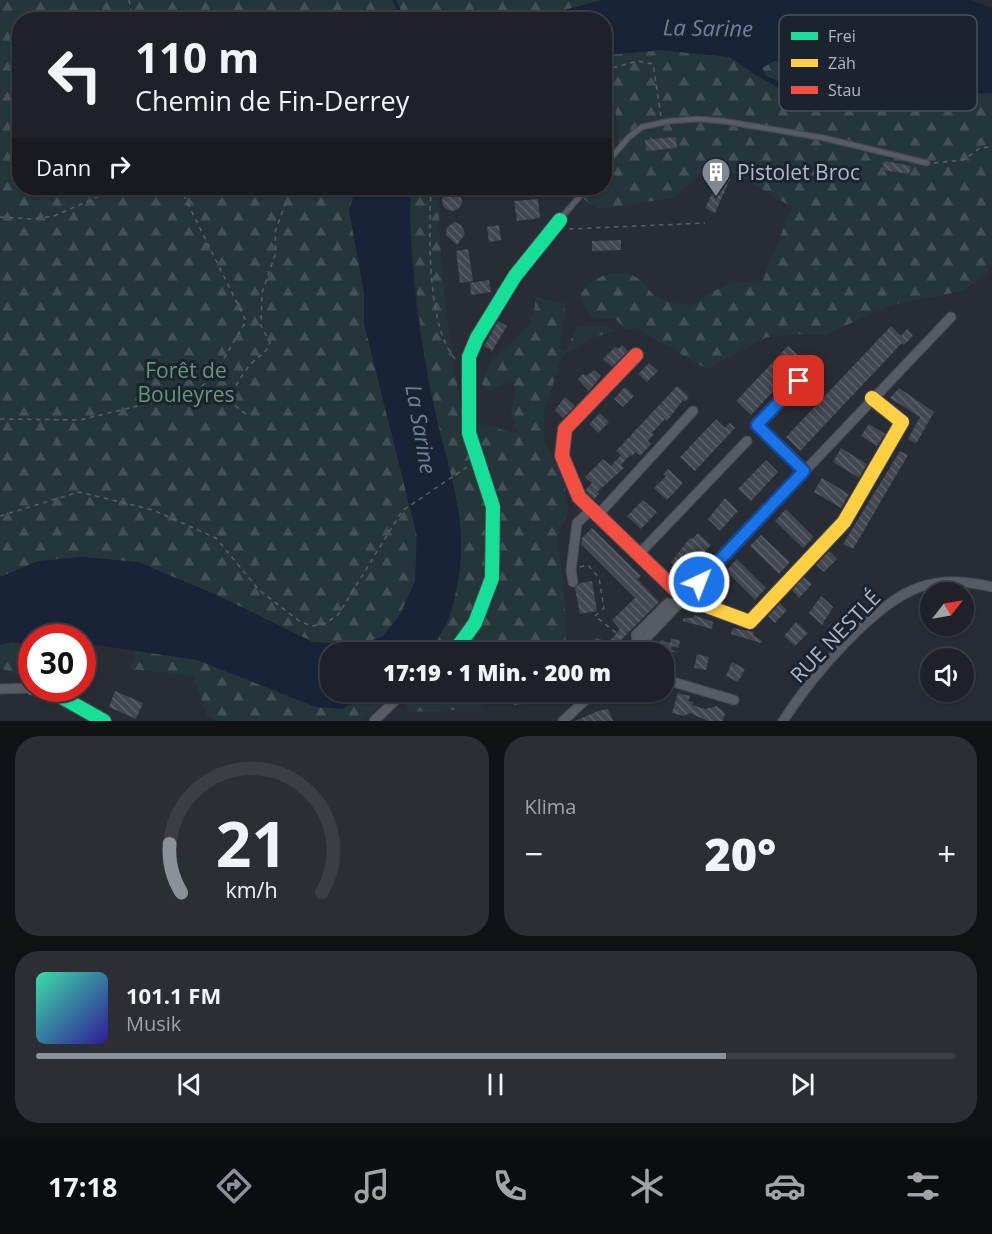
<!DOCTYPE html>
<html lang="de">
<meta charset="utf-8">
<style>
:root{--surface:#1e2127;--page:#2b2e33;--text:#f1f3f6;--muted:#a1a3a7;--line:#3c3e44;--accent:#8c9099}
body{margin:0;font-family:"Open Sans",sans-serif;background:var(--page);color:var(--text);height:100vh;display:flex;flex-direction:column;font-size:22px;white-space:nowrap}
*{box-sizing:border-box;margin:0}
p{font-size:20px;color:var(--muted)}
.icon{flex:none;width:33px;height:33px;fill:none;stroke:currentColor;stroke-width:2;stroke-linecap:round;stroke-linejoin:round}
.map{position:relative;height:721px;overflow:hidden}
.details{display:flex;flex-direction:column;gap:15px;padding:15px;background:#101215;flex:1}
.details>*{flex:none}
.hud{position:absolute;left:12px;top:12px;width:600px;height:183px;border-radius:24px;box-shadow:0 2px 4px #0004,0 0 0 2px var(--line);background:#1e2127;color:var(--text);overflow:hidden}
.needle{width:39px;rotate:59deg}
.buttons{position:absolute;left:920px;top:582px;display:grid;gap:12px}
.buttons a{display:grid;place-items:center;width:54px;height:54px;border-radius:50%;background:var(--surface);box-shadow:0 2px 4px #0004,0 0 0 2px var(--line);font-size:30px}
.speed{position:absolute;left:18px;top:624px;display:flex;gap:12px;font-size:30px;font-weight:700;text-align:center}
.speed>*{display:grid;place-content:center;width:78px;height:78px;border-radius:50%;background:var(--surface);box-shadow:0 2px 4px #0004,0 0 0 2px var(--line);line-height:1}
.speed .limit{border:9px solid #d22;background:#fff;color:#111}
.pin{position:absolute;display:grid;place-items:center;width:51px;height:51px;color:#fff;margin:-26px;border-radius:12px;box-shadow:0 3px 9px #0006}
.me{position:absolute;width:66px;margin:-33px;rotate:43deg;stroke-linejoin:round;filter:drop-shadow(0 0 4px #0008)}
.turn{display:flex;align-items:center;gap:21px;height:126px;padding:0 24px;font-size:27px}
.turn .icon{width:78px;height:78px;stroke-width:2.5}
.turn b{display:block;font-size:42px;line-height:51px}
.then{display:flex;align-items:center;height:57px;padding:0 24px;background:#0003;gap:12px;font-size:22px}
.big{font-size:45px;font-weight:800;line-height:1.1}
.details .widget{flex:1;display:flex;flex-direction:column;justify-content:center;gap:9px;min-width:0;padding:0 21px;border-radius:24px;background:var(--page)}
.details .dial{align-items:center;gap:0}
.dial svg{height:156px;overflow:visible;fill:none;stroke:var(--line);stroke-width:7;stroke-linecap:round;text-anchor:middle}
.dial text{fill:var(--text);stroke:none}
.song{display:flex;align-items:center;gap:18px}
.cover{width:72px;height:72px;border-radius:9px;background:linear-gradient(135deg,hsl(160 70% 55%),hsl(250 70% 35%))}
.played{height:6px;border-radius:3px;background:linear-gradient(90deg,var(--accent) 75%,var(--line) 75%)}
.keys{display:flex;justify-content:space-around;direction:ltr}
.heat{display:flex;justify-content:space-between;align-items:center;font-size:33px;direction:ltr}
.details .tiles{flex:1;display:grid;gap:15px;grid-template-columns:1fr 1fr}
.widget:last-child{grid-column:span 2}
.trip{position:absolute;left:320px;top:642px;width:354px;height:60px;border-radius:24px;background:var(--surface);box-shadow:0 2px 4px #0004,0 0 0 2px var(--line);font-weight:800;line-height:60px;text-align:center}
.tab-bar{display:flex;height:96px;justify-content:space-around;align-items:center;background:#0c0d10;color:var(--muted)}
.tab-bar .icon{width:42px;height:42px}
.tab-bar .selected{color:var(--accent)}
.tab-bar b{font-size:27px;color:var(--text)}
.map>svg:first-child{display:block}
.forest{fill:url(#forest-firs)}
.water{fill:#182337;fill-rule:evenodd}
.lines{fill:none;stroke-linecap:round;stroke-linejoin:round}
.stream{stroke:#182337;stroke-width:3}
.building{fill:url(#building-back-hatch)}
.lane-casing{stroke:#454951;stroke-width:7}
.street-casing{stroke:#454951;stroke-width:11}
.fast-casing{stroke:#454951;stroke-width:16}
.slow-casing{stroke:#454951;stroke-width:16}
.jam-casing{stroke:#454951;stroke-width:16}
.path{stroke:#595e64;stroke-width:1.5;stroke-dasharray:4.5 4.5;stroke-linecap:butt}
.lane{stroke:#575b63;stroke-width:4.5}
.street{stroke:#575b63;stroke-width:9}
.fast{stroke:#16e098;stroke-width:14}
.slow{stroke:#ffcf43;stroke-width:14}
.jam{stroke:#f24e42;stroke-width:14}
.route-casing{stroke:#114b97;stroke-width:15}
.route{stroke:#1a73e8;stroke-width:10}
.labels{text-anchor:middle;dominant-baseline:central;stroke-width:6;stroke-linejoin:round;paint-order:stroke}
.poi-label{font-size:21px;fill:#b1b8c6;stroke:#1b232f;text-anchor:start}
.park-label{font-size:21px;fill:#689774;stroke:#1b232f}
.street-label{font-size:21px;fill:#b1b8c6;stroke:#1b232f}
.water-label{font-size:22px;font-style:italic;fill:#6a81a5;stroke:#1b232f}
.key{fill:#1b232f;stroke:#48505c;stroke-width:1.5}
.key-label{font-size:16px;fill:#b1b8c6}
</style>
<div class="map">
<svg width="992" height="721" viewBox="0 0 992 721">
<defs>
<pattern id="forest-firs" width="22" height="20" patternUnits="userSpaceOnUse" patternTransform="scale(1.5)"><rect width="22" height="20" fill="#25363a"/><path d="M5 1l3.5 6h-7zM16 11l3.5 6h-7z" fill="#425155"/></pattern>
<pattern id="building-back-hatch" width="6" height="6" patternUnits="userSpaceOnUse" patternTransform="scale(1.5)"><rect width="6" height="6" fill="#424750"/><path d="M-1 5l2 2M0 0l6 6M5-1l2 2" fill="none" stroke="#5b5f68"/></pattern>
</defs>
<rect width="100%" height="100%" fill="#282c34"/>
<path class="forest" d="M0,0h602l-72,20h-510v168h336l-7,22 15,82v31l53,213 -2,45 -15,34 -17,21 -23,9 -47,-3 -101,-49 -129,-36 -44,4 -39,16z
M661,50l69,7 27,19 86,36 39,-16 110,-3v166l-5,14 -24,18 -72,14 -66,30 -38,-1 -22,4 -58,31 -71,-41 -10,2 -10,-11 -22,-1 -10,-11 -4,-11c11,-22 43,-32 63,-14 5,4 7,11 12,14 13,7 27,10 41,8 12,-14 47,-28 65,-19l31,-78 -76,-45 -43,36 -75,11 -19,-13 7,-8h18l1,-23 15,-20 -9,-65 -6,1v-26z
M929,55l-99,45 -19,-5 -45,-19 -4,-9 12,-6z
M411,188h28c-1,78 10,154 24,231l55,15 -7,-22 4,-21 -2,-7 -7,-1 -17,8 -7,-7c8,-43 55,-40 53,-87l29,6 1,11 -6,34 7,4 11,-26h31l8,5 -25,7 -29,18 -18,56v30l20,36 4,33 -10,24 9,94 -2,13 -11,10h-122l18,-37 3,-130 -17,-71 -14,-71 -13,-126z
M11,642l20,3v43h-5l-5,-12 -21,-8v-23z
M136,650l61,10 119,47 26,2 24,-17h133l-20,17 -69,3 -17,-20 -29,29h-145l-12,-6 -14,-39 -63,-7z"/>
<path class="water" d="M602,0h368l22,8v85l-109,3 -40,16 -44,-13 -42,-23 -27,-19 -69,-7 -56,5 -1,-35 -74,-1zM928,56l-98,44 -19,-5 -45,-19 -4,-8 12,-7z
M356,188h55c-4,72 9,154 24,225 10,43 28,94 26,138 0,19 -5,45 -11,63 -4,14 -14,23 -17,37l-103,1v40h36l-23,17 -27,-2 -119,-47 -114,-17 -1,-5h-50l-1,7 -20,-3 -11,3v-68l39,-16 44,-4 55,5 74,31 101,49 47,3 23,-9 17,-21 15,-34 2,-45 -53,-213v-31l-15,-82z"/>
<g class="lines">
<path class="stream" d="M394,0l10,20"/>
</g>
<path class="building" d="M676,137l1,11 -31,3 -1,-11z
M884,161l27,5 -2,8 -26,-4z
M712,167l18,12 -15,34 -10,-5 11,-23 -10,-5z
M442 201a10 10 0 1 1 20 0a10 10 0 1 1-20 0Z
M538,199l2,19 -23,3 -3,-20z
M455,222l6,3 4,9 -8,11 -11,-10 1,-8z
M499,225l2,15 -12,2 -2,-15z
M621,240v10l-29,1v-10z
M468,249l5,32 -13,2 -4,-32z
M489,280l2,12 -20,3 -1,-12z
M498,321l9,5 -15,25 -8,-5z
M891,326l10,10 6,-7 6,7 -9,9 -2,-2 -102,108 -14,-14z
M622,345l6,6 -16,16 -9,-8 12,-12 3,2z
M788,346l15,14 -52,55 -15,-14z
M649,363l9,8 -11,11 -9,-8z
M594,370l7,6 -12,15 -11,-12 5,-5 3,2z
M677,386l12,11 -4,5 -2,-2 -16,21 -2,-2 -13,14 2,1 -6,7 3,3 -11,12 -4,-4 -4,4 -2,-1 -9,10 3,3 -27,24 2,2 -5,5 -9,-9 7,-7 -7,-6 18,-18 8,7 10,-11 -5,-4z
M625,387l9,9 -11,11 -9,-8z
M899,388l35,24 -18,32 -8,-5 12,-22 -30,-19z
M565,397l10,9 -12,12 -8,-8z
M600,413l9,9 -11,11 -9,-9z
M716,419l9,9 5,-5 5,5 -40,43 -15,-14z
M869,424l16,10 -8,12 -16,-10z
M841,448l26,16 -8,14 -26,-16z
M900,451l8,4 -55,94 -10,-5z
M766,460l12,12 -27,29 -13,-12z
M668,469l15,14 -16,17 -13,-12 12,-12 -3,-2z
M822,478l27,16 -8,14 -27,-16z
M725,498l13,13 -18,20 -12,-12z
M643,500l14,12 -16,17 -14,-13z
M786,509l28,28 -11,11 -28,-27z
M592,528l49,48 -4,3 22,23 -38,38 2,3 -6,7 -7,-7 -3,9h-15l4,-14 13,4 11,-13 -8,-9 23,-22 -54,-54 1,-6z
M698,533l13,12 -28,29 -12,-12 19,-24 2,1z
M761,535l29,27 -11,12 -29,-28z
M829,551l8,8 -13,13 -8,-7z
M737,559l29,29 -11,12 -29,-29z
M804,577l8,7 -13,14 -7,-8z
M592,581l5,30 -17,3 -5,-26 5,-5z
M821,596l12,11 -11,18 -13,-12z
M780,603l7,7 -12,13 -7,-7z
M694,615l19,7 -1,7 -29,-8v-3h10z
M796,622l12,11 -13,13 -11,-10z
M733,628l21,4 -1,3 9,6 -1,2 -30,-9z
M671,638l9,3 -2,7 -6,-2 -1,3 6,3h-7l-1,5 -16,-6 2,-7 4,1 2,-5 9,3z
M697,654l12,3 -3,13 -12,-2z
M732,662l13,7 -7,13 -12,-6z
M115,691l28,12 -7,16 -27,-12z
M516,692h15l1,11 -18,2 -1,-8 4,-1z
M631,692h20l-3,10 -18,-4z
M678,693l12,3 -2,5 5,1 -1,3 13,4 12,-3 8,7 -2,8h-15l-18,-8 -6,3 -12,-3z
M608,709l5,12h-38l23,-10z"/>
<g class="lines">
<g class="lane-casing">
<path id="lane" d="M604,166l25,-29 13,-10 28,-6 27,-2 26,2 101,17 103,25
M561,218l26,-30
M804,471l-47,-46 55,-59"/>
</g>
<g class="street-casing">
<path id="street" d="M598,515l95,-104
M639,554l108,-113
M573,582l-2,-12 6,-47 15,-14
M639,647l-3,-12 32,-32 10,2
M633,652l318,-335
M663,679l71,21
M0,689l32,-1
M374,721l30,-29
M563,721l31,-29
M783,721c27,-42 90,-118 137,-134 24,-8 47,-6 72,0"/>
</g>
<g class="fast-casing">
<path id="fast" d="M454,652l21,-29 17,-45 1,-71 -24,-74v-76l8,-19 38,-62 45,-56
M33,688l23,6 48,27"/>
</g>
<g class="slow-casing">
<path id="slow" d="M704,605l46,17 94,-100 58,-100 -30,-24"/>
</g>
<g class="jam-casing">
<path id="jam" d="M636,355l-71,74 -3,27 17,41 105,101 20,7"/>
</g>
<path class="path" d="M129,0l4,20
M604,70l34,-9 15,3 8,52
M934,163l29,-3 17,-12 12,-1
M431,188c-2,42 -5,142 26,173
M0,217l33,2 21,-3 64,-28
M569,229l136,-6
M201,390l27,10c7,-12 14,-27 24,-37 8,-9 14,-8 18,-21l-9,-16 1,-33 14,-41 -1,-20 16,-44
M228,400l19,15
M0,419l80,1 111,-27 21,-14 34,-58 -66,-133
M0,516l79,-24 74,18 63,28 43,52 40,31 13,5 12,-2 14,-9 64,-104 65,-44
M580,567l8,-2 11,13 5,30 -9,8 33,26"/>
<use href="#lane" class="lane"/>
<use href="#street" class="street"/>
<use href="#fast" class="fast"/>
<use href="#slow" class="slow"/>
<use href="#jam" class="jam"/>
</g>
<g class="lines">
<g class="route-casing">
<path id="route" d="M699,582l105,-111 -47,-46 42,-44"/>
</g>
<use href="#route" class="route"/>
</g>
<defs>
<g id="building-pin" transform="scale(1.5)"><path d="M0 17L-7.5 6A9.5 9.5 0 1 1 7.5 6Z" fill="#818793" stroke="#1b232f"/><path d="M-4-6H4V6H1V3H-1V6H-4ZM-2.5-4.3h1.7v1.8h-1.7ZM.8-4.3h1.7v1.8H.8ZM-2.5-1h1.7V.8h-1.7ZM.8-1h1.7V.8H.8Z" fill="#fff"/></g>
</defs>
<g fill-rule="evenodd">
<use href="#building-pin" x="716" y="172"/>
</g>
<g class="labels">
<g class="poi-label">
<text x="737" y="172">Pistolet Broc</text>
</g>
<g class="park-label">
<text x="186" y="370">Forêt de<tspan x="186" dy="24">Bouleyres</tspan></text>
</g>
<g class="street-label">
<text transform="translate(835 636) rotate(-46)">RUE NESTLÉ</text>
</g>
<g class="water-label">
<text transform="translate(708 27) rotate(1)">La Sarine</text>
<text transform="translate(422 429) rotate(80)">La Sarine</text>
</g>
</g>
<rect x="779" y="15" width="198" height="96" rx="9" class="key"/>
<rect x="791" y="32" width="27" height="8" fill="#16e098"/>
<rect x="791" y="59" width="27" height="8" fill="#ffcf43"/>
<rect x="791" y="86" width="27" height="8" fill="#f24e42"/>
<g class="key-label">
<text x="828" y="42">Frei</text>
<text x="828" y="69">Zäh</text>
<text x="828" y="96">Stau</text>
</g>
</svg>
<div class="buttons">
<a><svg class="needle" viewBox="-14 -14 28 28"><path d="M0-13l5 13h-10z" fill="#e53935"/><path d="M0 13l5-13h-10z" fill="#a1a3a7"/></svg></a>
<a><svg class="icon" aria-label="sound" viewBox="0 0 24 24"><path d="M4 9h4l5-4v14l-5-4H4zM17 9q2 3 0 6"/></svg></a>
</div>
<div class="speed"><div class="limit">30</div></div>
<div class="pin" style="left:799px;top:381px;background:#d93025"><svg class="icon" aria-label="arrive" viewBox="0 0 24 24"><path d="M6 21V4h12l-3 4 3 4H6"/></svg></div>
<svg class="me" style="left:699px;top:582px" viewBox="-20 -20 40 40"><circle r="17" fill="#1a73e8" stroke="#fff" stroke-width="3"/><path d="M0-11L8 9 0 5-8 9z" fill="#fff"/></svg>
<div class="trip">17:19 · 1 Min. · 200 m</div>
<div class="hud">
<div class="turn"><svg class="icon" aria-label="left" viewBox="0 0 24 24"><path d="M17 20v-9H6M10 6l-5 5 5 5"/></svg><div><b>110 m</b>Chemin de Fin-Derrey</div></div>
<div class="then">Dann<svg class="icon" aria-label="right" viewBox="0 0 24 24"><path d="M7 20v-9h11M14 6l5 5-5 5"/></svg></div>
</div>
</div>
<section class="details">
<div class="tiles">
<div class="widget dial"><svg viewBox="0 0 100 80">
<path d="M14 69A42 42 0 1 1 86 69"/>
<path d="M14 69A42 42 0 0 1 8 44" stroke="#8c9099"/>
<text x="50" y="56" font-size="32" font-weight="700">21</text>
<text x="50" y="72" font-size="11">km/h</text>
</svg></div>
<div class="widget"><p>Klima</p>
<div class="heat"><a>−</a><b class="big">20°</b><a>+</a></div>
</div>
<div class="widget">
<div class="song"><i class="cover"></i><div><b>101.1 FM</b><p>Musik</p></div></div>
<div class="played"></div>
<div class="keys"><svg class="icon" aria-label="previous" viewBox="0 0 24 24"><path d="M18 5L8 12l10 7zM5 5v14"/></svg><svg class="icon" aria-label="pause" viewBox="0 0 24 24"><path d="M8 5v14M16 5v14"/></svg><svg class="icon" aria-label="next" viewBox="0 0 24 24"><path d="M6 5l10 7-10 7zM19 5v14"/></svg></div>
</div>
</div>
</section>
<nav class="tab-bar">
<b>17:18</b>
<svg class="icon selected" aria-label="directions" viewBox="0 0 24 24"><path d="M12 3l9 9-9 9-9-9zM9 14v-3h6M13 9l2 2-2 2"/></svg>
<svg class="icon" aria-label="music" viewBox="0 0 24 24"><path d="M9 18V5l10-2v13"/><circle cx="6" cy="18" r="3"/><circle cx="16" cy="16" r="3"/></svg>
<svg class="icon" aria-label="phone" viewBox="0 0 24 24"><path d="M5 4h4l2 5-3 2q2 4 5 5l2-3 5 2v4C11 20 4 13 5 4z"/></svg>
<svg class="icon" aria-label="climate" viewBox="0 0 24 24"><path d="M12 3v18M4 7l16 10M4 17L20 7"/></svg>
<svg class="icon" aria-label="car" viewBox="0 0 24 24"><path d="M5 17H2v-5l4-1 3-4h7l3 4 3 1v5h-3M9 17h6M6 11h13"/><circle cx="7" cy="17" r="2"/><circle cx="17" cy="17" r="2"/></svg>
<svg class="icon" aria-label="filters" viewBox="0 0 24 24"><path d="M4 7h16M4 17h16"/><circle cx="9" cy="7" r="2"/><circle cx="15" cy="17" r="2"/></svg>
</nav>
